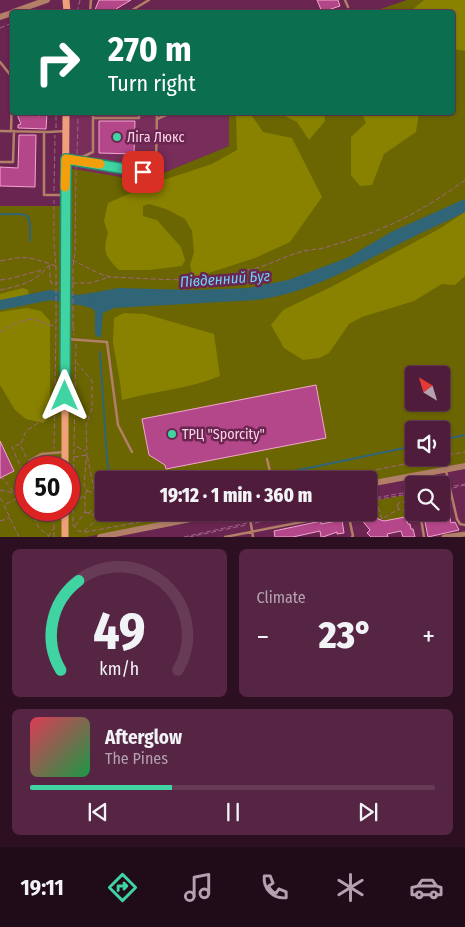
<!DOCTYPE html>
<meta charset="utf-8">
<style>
:root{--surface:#501c3c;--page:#562543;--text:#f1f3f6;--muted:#b4a1af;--line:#673a56;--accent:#3fd4a2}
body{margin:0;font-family:"Fira Sans Condensed",sans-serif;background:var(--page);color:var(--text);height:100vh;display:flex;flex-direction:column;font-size:19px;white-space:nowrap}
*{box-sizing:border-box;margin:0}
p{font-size:16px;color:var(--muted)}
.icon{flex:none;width:28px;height:28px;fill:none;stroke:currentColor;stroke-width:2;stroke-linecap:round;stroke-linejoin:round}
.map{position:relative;height:537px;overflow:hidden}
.drawer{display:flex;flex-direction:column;gap:12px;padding:12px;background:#2c0f21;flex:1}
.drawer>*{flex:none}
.top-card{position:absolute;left:10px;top:10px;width:445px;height:105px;border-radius:5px;box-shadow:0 1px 4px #0004,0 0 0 1px var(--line);background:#0b6e4f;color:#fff;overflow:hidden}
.needle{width:32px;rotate:322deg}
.controls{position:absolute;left:405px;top:366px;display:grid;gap:10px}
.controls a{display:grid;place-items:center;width:45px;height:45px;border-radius:5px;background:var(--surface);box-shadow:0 1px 4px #0004,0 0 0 1px var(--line);font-size:25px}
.speed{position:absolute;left:15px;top:456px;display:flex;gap:10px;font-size:25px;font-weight:700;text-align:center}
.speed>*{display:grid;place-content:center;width:65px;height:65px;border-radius:50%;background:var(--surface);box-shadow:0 1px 4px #0004,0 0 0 1px var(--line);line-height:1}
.speed .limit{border:8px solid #d22;background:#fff;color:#111}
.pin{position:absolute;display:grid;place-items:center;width:42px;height:42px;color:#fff;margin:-21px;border-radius:10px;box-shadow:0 2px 8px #0006}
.me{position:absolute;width:55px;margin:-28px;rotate:0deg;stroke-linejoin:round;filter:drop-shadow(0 0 4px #0008)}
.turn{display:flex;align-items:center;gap:18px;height:105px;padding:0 15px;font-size:22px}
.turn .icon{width:65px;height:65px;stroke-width:2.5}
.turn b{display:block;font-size:35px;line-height:42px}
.big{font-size:38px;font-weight:800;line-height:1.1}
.drawer .widget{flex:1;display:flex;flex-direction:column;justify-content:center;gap:8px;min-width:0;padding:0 18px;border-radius:8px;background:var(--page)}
.drawer .dial{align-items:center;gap:0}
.dial svg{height:130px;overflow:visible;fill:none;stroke:var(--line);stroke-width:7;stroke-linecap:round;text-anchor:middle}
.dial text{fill:var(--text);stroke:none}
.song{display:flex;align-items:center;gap:15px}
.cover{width:60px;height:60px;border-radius:8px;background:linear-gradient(135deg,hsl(350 70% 55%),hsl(140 70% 35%))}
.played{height:5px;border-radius:2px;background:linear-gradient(90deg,var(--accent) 35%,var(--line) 35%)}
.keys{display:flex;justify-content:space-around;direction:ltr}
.heat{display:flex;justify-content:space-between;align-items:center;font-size:28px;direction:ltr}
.drawer .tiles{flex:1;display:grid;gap:12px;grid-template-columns:1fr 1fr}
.widget:last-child{grid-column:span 2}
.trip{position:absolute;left:95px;top:471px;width:282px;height:50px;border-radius:5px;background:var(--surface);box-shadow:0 1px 4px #0004,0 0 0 1px var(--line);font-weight:800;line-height:50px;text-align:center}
.dock{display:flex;height:80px;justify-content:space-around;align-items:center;background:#200b18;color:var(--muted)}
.dock .icon{width:35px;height:35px}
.dock .selected{color:var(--accent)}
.dock b{font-size:22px;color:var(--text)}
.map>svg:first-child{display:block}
.built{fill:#782d5b}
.green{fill:#6b6602;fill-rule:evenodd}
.forest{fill:#898200}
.water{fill:#306477}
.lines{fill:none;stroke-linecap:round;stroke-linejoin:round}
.stream{stroke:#306477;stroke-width:2}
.river{stroke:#306477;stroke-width:10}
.building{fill:#b44789;stroke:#f5a5d1}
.path{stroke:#9f6487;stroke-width:1;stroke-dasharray:5 2.5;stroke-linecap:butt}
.service{stroke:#b27f68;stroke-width:2.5}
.minor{stroke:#b27f68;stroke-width:5}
.tertiary{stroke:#b27f68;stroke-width:6}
.secondary{stroke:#ef9f7a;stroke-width:7}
.path-bridge{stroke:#9f6487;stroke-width:1;stroke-dasharray:5 2.5;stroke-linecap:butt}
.secondary-bridge{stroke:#ef9f7a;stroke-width:7}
.route-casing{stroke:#298a69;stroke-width:12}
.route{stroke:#3fd4a2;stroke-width:9}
.slow{stroke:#f59e0b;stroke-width:9}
.poi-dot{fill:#3fd4a2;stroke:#6a2650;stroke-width:2}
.labels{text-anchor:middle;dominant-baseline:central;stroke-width:5;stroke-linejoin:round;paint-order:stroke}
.poi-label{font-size:14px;fill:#fdd3e9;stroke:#6a2650;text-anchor:start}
.water-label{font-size:15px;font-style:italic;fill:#69d3fc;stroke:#6a2650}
</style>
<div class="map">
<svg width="465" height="537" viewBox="0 0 465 537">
<rect width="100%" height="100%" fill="#6a2650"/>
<path class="built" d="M69,113h160v33l-85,35 -76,-13z"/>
<path class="green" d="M407,0h58v463l-96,19v-2h-265v32l107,1 -125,24h-18v-369l76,13 85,-35v-33l223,-1v-100h-80zM414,375h27v27h-27zM414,430h27v28h-27z
M0,206h60l2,60 1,201 -37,1v42h37v27h-63z
M412,494l-2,14 -5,9 -21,4 -2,-2h-4l-8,-15 1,-3z"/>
<path class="forest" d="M424,0h41v51l-12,-2 -1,-37h-38l-2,-2z
M236,113h14l13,19 29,6 30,59 -32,45 -35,16 -62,20 -3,-13 4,-13 -2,-21 -7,-12 -19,-10 -17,-5 -6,2v10l14,4 24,27 4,13 -3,6 -33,4h-30c-13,-13 -17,-18 -11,-37l-4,-12 4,-18 46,-20 58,-19 25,-14z
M279,113h45l1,8 -16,19 -12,-18z
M360,113h59l-3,19 -32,22 -12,31 -12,1 -9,-11v-38l15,-14 -3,-7z
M465,212v64l-10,9 -13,-1 -28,17 -52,16 -13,7 -20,29 -10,5 -16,2 -19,-12 -13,-23 12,-15 50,-24 106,-57z
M23,288l5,2 1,5 -29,8v-9z
M27,308l14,3 9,10v86l-1,10 -6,6 -17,-4 -11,-9 -15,-25v-73z
M124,313l21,1 69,20 6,42c-31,13 -66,15 -98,24l-2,-18 -7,-39 1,-25z"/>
<path class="water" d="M465,199v13c-18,10 -37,17 -56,27 -49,24 -97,54 -153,61l-142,8 -11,5 -2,24h-3l-3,-3v-23l-4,-3 -14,-4v-8l2,-1 40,-7 73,2 56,-2 40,-8 59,-22 46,-27z"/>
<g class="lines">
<path class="stream" d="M0,214c30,1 31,-5 30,27
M100,352l7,108 2,11 8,9
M441,440l24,-5
M251,480l163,-34"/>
<path class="river" d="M0,305l50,-10 27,5 13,-1"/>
</g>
<path class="building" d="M99,0h32l-15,9v3h-22z
M317,0h21l2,6 -18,6z
M18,112h22l-1,4 8,-3 -1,16 -28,-1v-3l3,-1 -3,-7z
M99,121h36l-1,33 -35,-1z
M19,135h17l-1,52 -35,-1v-19l18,1z
M316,385l10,53 -160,31 -1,-4 -16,-10 -7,-36z
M0,441l14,30 -14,7z
M447,492l2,9h-2l4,22 4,-1 4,8 -31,7 -5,-25h18v-19z
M369,509l9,10 6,2 21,-4 3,7h2l1,5h2l2,8h-12l-2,-6 -14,3 1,3h-17l-4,-4 3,-3 -15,-18h14z
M342,520l2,13 -7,1v-2l-14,5h-2l-1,-6 -27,6h-18l-1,-6 47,-10v3z"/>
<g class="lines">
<path class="path" d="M77,12l3,-12
M0,28l12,-5
M56,128v-16
M77,154l1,-36
M54,191l1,-56
M72,260c14,6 24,14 39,17 27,1 54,3 81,3 17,0 41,-6 57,-10 24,-5 46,-21 71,-21 19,-6 39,-11 58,-19 32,-13 60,-30 87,-50
M0,261c29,-6 29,-4 56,5l-2,-22v-44
M49,265l2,18h7
M73,266l2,-13 1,-87
M0,280c15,-1 29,-8 44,-10
M72,283h18l20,-6
M0,290c19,-4 37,-8 49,-25
M73,326l1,9
M0,332c10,-6 25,-15 37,-12 8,2 11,6 19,6l-2,123
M76,344l-3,159v22l5,6 8,1 97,-18
M21,443l5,-12 30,-20
M77,447l9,4
M441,456l24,-4
M74,457l13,-2 8,38
M54,458v10
M0,479l3,-1 11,15 8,-23 -10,-23 8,-3 6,13
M325,480l110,-22
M454,486l11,-2
M453,488l12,-3
M0,490l14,3 3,6 9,5
M87,491l8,2 1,5 3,2v4l-10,9
M0,498l4,6
M369,499l45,-8
M99,500l5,3
M376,500l6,19 17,-10
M369,501l45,-8
M397.5 506a4.5 4.5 0 1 1 9 0a4.5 4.5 0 1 1-9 0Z
M407,502l7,-5
M74,503l11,-8 2,-4 -3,-6 3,-33 -1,-26 6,-18v-27l-15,-18
M98,507l6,4
M30,510l9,18 10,8
M85,512l15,5
M0,521l10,-3
M256,521l45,-9
M255,523l51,-11
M75,526l10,-14v-16
M84,531l16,-14 15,-5
M19,537l-15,-32 22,-11
M48,537l5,-8
M54,537v-27
M184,537l63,-14
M189,537l57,-12"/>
<path class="service" d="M345,0l3,7
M90,12l1,-12
M129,12l20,-12
M0,62l12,15
M67,113h26
M94,118h45v-6
M157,119l16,-7
M0,131l49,1 17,-1
M11,131l1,-33
M67,159l76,13 7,-2 6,-7 1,-51
M78,159l15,-7v-40
M0,162h13l1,-31
M44,195v-63
M46,195h19
M67,339l40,3 11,83 14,27
M267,459l5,21
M29,461l12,-7 23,-2
M446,471l11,48 3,5 5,1
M419,477v8
M249,512l4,25
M420,512l4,25
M348,513l5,23 -1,1
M225,537l123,-24"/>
<path class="minor" d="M444,537l21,-3"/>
<path class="tertiary" d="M13,12l34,-12
M0,17l12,-4
M369,484l96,-18
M100,537l126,-25"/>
<path class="secondary" d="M66,0l1,12
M65,266l1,-154
M65,468v-142
M65,510v27"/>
<path class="path-bridge" d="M56,266v60
M73,326v-60"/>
<path class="secondary-bridge" d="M65,326v-60"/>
</g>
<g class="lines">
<g class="route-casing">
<path id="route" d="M65,396l1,-237 77,13"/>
</g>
<use href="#route" class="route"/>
<path class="slow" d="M65,187l1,-28 34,5"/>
</g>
<g class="poi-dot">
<circle cx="117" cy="137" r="5"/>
<circle cx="172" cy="434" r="5"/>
</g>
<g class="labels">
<g class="poi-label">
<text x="127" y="137">Ліга Люкс</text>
<text x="182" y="434">ТРЦ "Sporcity"</text>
</g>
<g class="water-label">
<text transform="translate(225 279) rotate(-4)">Південний Буг</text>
</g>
</g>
</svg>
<div class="controls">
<a><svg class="needle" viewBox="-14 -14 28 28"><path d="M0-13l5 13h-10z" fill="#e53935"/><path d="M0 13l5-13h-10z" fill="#b4a1af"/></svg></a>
<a><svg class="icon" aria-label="sound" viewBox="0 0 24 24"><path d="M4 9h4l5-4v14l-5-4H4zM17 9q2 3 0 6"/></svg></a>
<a><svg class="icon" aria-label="search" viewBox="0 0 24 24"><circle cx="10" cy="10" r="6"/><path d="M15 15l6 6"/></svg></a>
</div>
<div class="speed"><div class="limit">50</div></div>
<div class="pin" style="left:143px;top:172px;background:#d93025"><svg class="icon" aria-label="arrive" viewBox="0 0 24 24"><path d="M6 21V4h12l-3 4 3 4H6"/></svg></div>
<svg class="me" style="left:65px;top:396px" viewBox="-20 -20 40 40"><path d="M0-17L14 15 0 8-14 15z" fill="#3fd4a2" stroke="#fff" stroke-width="4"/></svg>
<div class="trip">19:12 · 1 min · 360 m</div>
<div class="top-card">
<div class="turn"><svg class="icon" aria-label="right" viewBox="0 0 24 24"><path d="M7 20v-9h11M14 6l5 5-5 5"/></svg><div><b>270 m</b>Turn right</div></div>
</div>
</div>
<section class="drawer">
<div class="tiles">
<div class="widget dial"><svg viewBox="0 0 100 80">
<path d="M14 69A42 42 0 1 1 86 69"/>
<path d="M14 69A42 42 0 0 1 25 14" stroke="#3fd4a2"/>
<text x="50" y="56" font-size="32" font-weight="700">49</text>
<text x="50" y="72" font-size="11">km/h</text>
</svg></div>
<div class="widget"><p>Climate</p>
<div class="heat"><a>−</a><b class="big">23°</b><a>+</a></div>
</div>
<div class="widget">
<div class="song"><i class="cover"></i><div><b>Afterglow</b><p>The Pines</p></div></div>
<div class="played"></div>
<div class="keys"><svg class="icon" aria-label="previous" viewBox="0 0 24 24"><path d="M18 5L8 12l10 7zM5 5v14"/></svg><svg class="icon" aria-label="pause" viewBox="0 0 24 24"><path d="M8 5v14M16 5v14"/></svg><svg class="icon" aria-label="next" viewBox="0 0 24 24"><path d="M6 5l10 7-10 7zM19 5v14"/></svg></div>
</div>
</div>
</section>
<nav class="dock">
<b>19:11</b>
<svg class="icon selected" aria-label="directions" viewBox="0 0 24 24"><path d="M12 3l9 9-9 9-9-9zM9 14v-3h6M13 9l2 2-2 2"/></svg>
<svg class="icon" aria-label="music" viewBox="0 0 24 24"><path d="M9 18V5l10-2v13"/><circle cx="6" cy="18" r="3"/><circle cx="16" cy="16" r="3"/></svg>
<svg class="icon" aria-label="phone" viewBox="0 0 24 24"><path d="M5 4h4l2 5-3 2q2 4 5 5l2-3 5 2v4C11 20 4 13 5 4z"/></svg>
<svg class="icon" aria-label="climate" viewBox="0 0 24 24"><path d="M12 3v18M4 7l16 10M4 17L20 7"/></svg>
<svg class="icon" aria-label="car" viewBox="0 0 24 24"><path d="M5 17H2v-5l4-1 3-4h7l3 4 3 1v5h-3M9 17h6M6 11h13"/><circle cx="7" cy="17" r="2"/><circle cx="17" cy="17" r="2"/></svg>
</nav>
